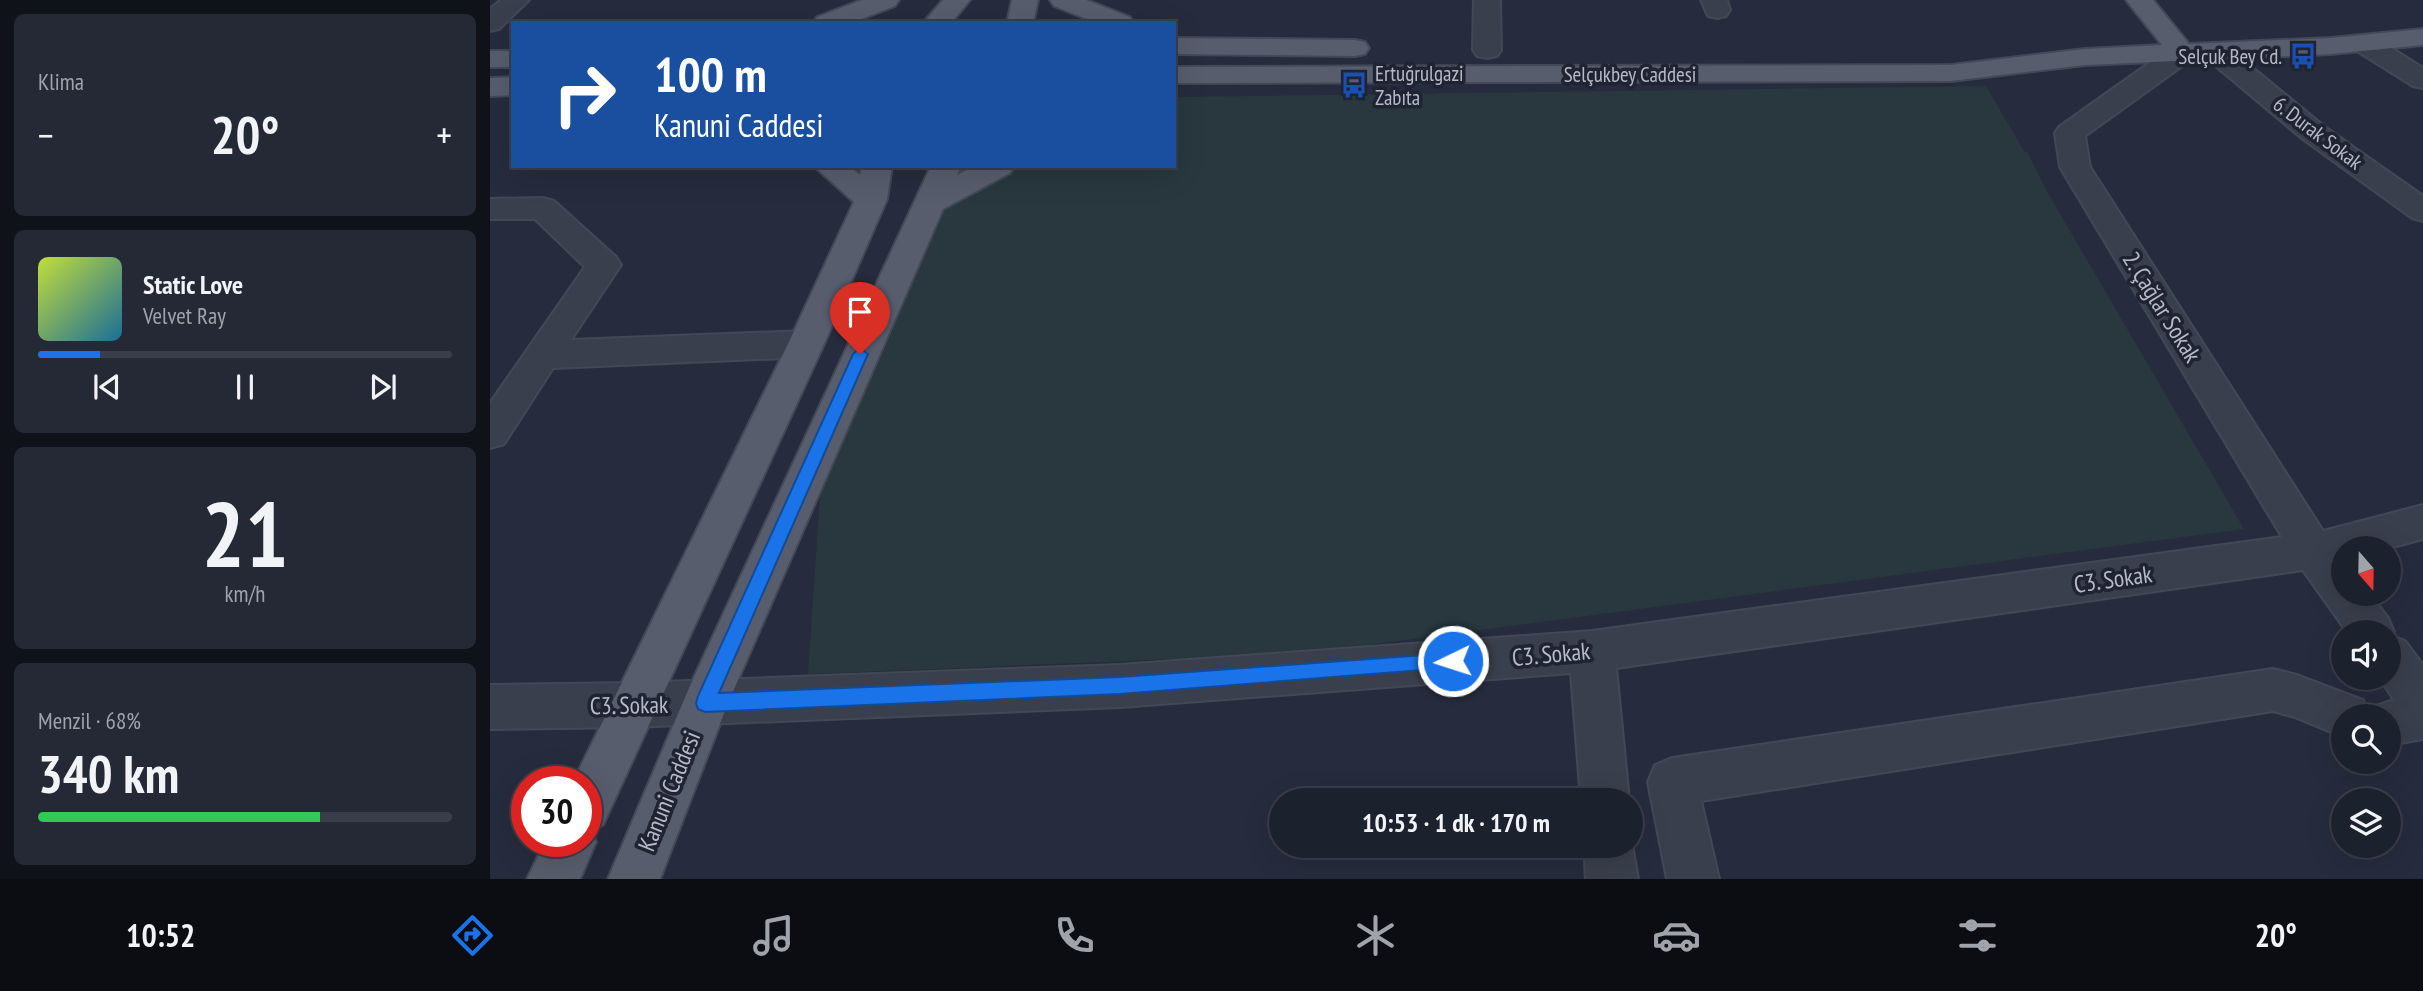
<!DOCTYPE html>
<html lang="tr">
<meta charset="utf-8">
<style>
:root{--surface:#1c212e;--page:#252936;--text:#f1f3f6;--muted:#a0a3aa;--line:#3a3e4a;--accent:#1a73e8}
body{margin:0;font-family:"PT Sans Narrow",sans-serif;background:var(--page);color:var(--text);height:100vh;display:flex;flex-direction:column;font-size:26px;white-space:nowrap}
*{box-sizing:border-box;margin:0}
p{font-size:23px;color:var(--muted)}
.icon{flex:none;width:38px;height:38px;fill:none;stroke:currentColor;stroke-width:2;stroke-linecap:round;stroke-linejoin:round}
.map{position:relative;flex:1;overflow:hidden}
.side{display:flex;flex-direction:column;gap:14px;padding:14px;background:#0f1219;width:490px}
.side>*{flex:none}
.guide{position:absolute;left:21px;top:21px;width:665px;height:147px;border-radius:0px;box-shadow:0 7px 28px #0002,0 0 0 2px var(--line);background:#1a4fa0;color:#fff;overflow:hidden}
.needle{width:46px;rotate:160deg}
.fabs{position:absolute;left:1841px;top:536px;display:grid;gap:14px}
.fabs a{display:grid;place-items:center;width:70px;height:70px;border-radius:50%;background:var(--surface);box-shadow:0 7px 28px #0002,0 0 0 2px var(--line);font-size:35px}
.speed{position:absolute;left:21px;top:766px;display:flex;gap:14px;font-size:35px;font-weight:700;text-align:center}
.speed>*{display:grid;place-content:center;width:91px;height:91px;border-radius:50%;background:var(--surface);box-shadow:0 7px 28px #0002,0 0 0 2px var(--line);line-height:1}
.speed .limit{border:10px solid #d22;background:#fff;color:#111}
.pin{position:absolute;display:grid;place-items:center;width:60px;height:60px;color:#fff;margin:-72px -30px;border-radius:50% 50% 50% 0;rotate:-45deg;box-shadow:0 0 7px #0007}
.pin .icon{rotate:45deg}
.me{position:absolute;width:77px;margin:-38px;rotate:266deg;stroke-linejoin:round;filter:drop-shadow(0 0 5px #0008)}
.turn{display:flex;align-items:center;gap:24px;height:147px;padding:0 28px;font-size:32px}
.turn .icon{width:91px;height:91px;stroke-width:2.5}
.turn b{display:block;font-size:49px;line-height:60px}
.big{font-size:52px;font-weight:700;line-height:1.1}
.side .card{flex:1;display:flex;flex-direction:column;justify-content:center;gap:10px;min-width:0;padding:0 24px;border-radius:10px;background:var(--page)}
.side .dial{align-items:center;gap:0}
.dial b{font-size:91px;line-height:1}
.song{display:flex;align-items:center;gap:21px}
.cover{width:84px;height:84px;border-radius:10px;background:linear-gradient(135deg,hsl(70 70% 55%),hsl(200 70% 35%))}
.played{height:7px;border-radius:4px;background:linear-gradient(90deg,var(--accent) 15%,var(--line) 15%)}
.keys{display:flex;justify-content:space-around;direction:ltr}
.heat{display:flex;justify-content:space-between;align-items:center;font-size:38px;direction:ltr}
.charge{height:10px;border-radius:5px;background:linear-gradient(90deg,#34c759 68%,var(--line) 0)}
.trip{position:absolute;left:779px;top:788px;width:374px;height:70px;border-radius:35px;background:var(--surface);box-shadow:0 7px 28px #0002,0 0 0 2px var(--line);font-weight:700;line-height:70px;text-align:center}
.menu{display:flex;height:112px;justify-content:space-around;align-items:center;background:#0b0d12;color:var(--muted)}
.menu .icon{width:49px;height:49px}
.menu .selected{color:var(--accent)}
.menu b{font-size:32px;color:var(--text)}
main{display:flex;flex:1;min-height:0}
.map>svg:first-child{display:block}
.green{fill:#28383e}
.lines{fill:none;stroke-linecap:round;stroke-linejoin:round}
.minor-casing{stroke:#434856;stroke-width:4}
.major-casing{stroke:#434856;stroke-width:4}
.minor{fill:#3a3f4d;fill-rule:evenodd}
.major{fill:#585d6d;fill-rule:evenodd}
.route{fill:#1a73e8;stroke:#114b97;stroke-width:2}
.labels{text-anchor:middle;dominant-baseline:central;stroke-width:7;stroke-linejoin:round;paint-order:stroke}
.far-poi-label{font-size:21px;fill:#b6bac8;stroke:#1f2432;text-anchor:end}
.far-street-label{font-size:21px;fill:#b6bac8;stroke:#1f2432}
.street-label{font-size:24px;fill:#b6bac8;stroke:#1f2432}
</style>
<main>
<section class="side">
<div class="card"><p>Klima</p>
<div class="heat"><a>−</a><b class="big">20°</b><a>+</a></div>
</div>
<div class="card">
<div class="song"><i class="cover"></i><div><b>Static Love</b><p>Velvet Ray</p></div></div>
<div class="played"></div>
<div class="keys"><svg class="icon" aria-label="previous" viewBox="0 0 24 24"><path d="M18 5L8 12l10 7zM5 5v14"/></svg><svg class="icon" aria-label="pause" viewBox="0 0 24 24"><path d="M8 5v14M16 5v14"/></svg><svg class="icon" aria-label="next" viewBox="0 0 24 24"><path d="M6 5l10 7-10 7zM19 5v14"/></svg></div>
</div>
<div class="card dial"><b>21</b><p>km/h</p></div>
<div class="card"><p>Menzil · 68%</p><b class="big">340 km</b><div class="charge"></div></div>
</section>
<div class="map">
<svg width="1933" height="879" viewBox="0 0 1933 879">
<rect width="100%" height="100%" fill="#262c3d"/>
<path class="green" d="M1496,86l38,65 3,1 18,36 199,341 -945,125 -491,20 13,-194 110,-266 90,-48h153v-69z"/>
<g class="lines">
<g class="minor-casing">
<path id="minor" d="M11,0h28l-30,29 -9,2v-22z
M984,0h26l1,50 -4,6 -10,2 -10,-2 -4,-6z
M1211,0h26l3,10 -4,6 -9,2 -9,-2z
M1874,35l10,2 49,31v20l-10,-2 -59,-37 -4,-6 4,-6z
M1725,43l10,2 101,83 97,68v25l-11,-3 -108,-78 -99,-83 -4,-6 4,-6z
M1692,45l10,2 4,6 -4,6 -107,77 5,31 233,364 100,-26v34l-34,9h-46v45h26l19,25 6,14 -2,4 13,5 18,24v74l-34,6v-29h-46v21l-48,-20 -22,-6 -572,90 18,78h-52l-19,-97 7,-17 17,-7 601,-89 24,6 66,25 6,14 4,-7 21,-7 -15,-23h10v-45h-42l-44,-62 -687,98 13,132h-48l-10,-127 -451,34 -487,20 -143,2v-44l143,-2 487,-18 472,-34 690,-94 -222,-370 -5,-34 4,-6 113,-80z
M53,198l11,3 62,56 5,8 -50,75 235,-9 13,4 5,9 -5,9 -13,4 -253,11 -49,76 -14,4v-45l95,-136 -50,-48h-45v-20z
M1141,838l7,41h-52l-2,-34h47z"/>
</g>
<g class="major-casing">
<path id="major" d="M372,0h37l-4,6 -44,17h-38l4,-6z
M453,0h27l-19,23h-28z
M522,0h26l-5,23h-26z
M560,0h36l44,17 4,6h-37l-43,-17z
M1636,0h27l36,44 142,-6 92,-9v16l-92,9 -246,11 -134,16 -777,2v-16l777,-2 134,-16 77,-4z
M684,38l181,2 10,2 4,6 -4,6 -10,2 -181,-2z
M0,51h23v16h-23z
M23,77v18l-23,1v-18z
M324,166h35l11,9 2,-9h30l-5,33 -63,145 -221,481 -12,5 5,12 -16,37h-53l18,-37h41v-60h-13l215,-438 66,-142z
M441,166h30l-4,9 18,-9h39l-4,7 -67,36 -215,494 -68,176h-52l81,-191z"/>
</g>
<use href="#minor" class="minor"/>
<use href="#major" class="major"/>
</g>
<path class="route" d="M370,348l8,6 -149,339 401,-16 333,-24 7,2 3,6 -3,6 -340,27 -415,18 -7,-3 -2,-6 2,-7 155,-342z"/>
<defs>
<g id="bus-bare" transform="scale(2.1)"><path d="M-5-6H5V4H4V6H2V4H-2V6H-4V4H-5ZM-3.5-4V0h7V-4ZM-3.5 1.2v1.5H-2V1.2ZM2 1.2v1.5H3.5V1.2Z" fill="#1a4fb4" stroke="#1f2432" stroke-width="2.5" paint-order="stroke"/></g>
</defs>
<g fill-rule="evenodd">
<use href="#bus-bare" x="1813" y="56"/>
<use href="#bus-bare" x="864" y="85"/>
</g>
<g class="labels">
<g class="far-poi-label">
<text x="1792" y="56">Selçuk Bey Cd.</text>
<text x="885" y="73" text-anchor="start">Ertuğrulgazi<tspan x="885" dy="24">Zabıta</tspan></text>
</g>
<g class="far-street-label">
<text x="1140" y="74">Selçukbey Caddesi</text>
<text transform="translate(1828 133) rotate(37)">6. Durak Sokak</text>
</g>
<g class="street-label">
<text transform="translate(1672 307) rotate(58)">2. Çağlar Sokak</text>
<text transform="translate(1623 579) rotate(-8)">C3. Sokak</text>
<text transform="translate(1061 654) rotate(-5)">C3. Sokak</text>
<text transform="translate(139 705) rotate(-1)">C3. Sokak</text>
<text transform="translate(179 791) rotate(-68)">Kanuni Caddesi</text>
</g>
</g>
</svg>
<div class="fabs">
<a><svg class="needle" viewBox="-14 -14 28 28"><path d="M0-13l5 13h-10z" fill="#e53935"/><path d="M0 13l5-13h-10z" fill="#a0a3aa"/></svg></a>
<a><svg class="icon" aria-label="sound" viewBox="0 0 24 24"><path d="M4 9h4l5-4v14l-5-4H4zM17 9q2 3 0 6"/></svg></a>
<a><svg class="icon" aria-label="search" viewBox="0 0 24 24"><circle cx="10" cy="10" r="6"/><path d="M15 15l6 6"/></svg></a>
<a><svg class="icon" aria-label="layers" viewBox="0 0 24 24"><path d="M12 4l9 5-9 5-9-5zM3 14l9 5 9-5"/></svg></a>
</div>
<div class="speed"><div class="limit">30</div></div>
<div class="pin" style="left:370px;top:354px;background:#d93025"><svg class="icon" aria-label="arrive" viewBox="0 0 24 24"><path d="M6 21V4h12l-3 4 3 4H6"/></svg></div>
<svg class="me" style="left:963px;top:661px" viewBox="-20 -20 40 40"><circle r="17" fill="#1a73e8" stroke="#fff" stroke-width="3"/><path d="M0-11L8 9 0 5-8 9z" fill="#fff"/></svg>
<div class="trip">10:53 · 1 dk · 170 m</div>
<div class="guide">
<div class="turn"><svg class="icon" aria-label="right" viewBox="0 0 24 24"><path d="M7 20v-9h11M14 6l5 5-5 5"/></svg><div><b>100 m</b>Kanuni Caddesi</div></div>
</div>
</div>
</main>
<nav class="menu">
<b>10:52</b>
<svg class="icon selected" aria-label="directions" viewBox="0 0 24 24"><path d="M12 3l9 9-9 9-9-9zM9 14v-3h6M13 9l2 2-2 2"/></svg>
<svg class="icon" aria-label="music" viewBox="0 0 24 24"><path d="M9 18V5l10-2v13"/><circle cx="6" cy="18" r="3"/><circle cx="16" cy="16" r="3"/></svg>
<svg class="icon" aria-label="phone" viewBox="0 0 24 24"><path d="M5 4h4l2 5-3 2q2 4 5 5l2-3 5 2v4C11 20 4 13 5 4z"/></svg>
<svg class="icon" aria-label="climate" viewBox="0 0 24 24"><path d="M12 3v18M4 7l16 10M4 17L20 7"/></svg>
<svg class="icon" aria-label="car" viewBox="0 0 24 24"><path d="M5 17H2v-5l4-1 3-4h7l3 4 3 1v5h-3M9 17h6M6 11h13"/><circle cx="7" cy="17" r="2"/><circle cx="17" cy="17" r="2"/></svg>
<svg class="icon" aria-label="filters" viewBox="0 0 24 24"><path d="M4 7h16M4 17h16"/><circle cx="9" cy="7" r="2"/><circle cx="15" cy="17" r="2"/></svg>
<b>20°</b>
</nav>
